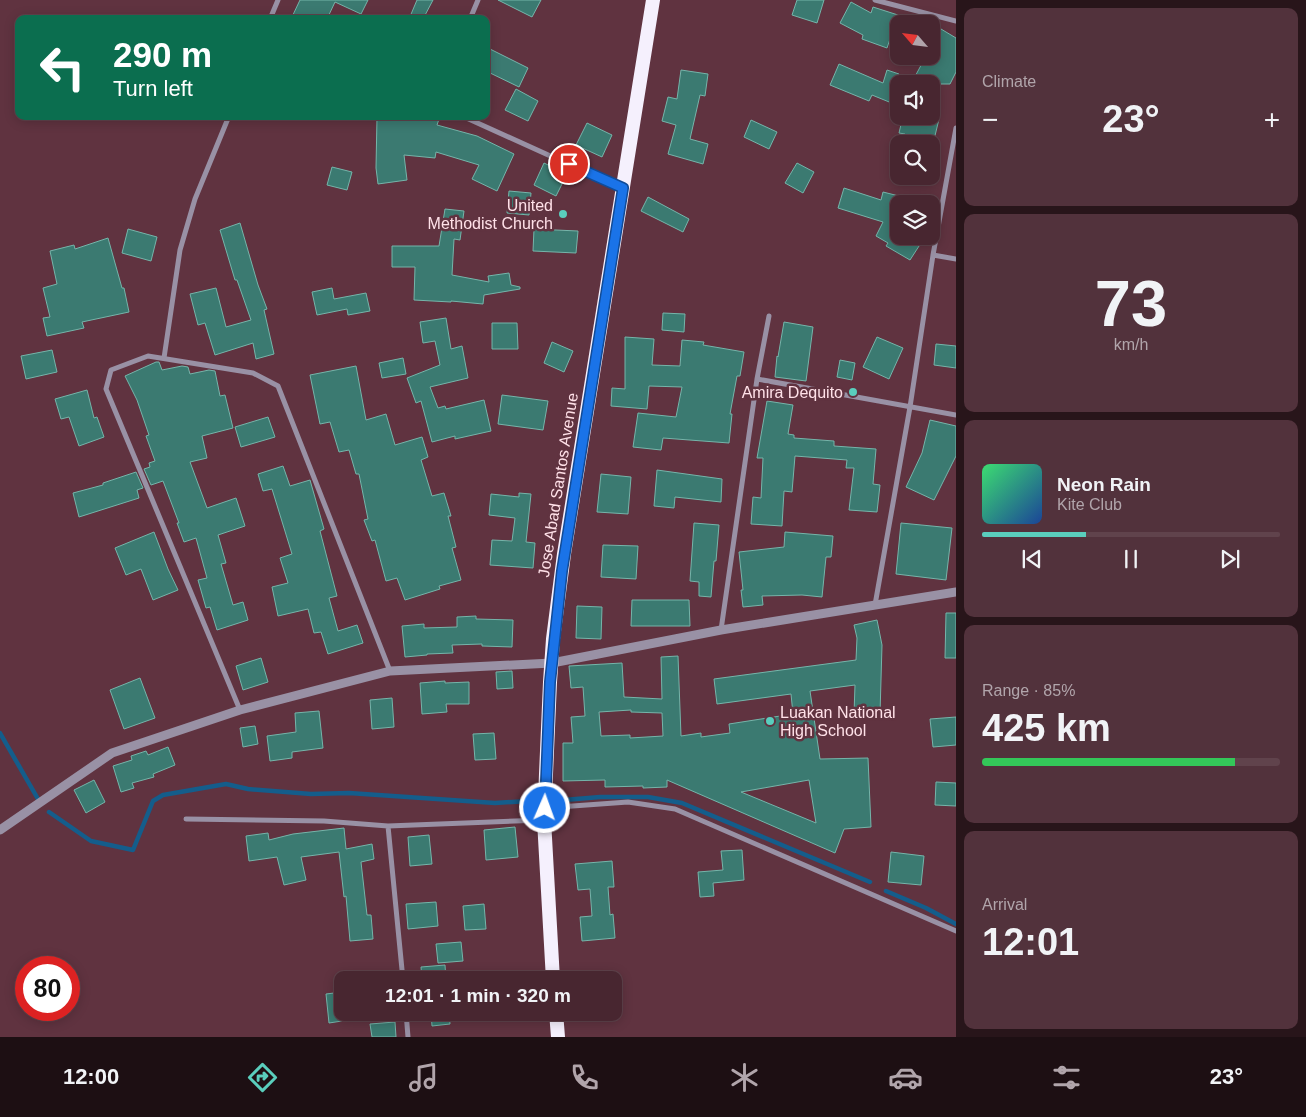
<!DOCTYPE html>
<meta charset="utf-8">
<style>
:root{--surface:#482630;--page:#52323c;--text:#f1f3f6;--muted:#b1a5ab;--line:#60434c;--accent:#5acebd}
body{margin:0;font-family:Arial,sans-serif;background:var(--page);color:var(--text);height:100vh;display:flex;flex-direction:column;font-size:19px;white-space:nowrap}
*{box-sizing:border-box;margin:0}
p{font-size:16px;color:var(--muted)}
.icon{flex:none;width:28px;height:28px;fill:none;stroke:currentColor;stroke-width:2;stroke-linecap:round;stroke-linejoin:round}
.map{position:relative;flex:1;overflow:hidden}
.sheet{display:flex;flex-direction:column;gap:8px;padding:8px;background:#28151a;width:350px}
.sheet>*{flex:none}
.hud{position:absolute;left:15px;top:15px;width:475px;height:105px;border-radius:10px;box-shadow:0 2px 12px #0003,0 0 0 1px var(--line);background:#0b6e4f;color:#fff;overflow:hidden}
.needle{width:32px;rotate:298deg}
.fabs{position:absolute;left:890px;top:15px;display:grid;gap:10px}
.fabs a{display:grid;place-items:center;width:50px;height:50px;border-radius:10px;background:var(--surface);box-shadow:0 2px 12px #0003,0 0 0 1px var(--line);font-size:25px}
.speed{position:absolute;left:15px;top:956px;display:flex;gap:10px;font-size:25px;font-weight:700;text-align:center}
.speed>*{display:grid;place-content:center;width:65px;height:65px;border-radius:50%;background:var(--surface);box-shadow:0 2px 12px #0003,0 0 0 1px var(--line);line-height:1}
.speed .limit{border:8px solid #d22;background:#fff;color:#111}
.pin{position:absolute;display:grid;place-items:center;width:42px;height:42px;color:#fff;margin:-21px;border:2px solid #fff;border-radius:50%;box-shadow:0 1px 5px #0007}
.me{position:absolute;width:55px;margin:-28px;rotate:2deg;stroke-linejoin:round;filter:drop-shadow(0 0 4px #0008)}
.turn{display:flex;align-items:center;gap:18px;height:105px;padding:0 15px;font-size:22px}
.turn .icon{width:65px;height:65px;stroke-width:2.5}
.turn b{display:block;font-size:35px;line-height:42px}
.big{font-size:38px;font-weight:700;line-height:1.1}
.sheet .widget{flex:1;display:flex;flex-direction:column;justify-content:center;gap:8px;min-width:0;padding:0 18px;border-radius:10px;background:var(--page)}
.sheet .dial{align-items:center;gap:0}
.dial b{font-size:65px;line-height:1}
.song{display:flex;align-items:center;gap:15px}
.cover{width:60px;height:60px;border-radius:8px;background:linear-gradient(135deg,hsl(140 70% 55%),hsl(220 70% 35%))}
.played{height:5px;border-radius:2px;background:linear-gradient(90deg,var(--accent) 35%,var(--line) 35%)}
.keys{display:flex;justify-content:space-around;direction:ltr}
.heat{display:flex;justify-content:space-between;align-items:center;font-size:28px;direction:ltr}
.charge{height:8px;border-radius:4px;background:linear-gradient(90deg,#34c759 85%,var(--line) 0)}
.trip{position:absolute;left:334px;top:971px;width:288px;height:50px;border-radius:10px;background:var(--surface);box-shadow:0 2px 12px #0003,0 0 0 1px var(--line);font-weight:700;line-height:50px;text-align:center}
.menu{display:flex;height:80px;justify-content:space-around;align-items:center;background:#1d0f13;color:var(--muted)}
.menu .icon{width:35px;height:35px}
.menu .on{color:var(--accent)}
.menu b{font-size:22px;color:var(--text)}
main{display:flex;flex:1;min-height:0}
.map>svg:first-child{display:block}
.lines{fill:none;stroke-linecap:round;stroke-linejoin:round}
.stream{stroke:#145d8b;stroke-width:4.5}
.building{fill:#3b7a71;stroke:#75b5aa;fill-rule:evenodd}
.minor{stroke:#9991a5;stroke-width:5}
.tertiary{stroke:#9991a5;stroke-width:9}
.trunk{stroke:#f5f0fd;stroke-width:14}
.route-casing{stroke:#114b97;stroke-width:12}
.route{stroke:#1a73e8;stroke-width:9}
.poi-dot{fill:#5acebd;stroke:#603340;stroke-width:2}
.labels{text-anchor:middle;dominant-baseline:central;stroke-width:5;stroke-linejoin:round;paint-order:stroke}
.poi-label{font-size:16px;fill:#ffe1e8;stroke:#603340;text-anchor:end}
.street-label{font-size:16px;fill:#ffe1e8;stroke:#603340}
</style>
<main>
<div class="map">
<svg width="956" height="1037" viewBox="0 0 956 1037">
<rect width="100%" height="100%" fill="#603340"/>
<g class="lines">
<path class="stream" d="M0,733l38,66
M564,800l36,-3h48l34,6 188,79
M49,812l42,29 42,9 20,-49 10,-6 63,-11 22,5 63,5 38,-1 146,10 34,-2
M886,891l40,17 30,16"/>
</g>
<path class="building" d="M300,0h68l-7,14 -26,-12 -8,17h-36z
M417,0h16l-10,19h-14z
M498,0h43l-9,17z
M797,0h27l-7,23 -25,-8z
M851,2l20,11 2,-6 25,8 -11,33 -25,-9 1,-4 -23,-12z
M941,29l15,9v34l-6,12h-39l15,-28h5v-26l7,4z
M486,47l42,21 -9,19 -33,-16z
M839,64l44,19 4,-13 12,4v32l-27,-11 -3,6 -39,-16z
M681,70l27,4 -3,22 -5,-1 -10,44 18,5 -5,20 -35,-10 8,-29 -14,-4 6,-24 9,2z
M516,89l22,12 -10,20 -23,-11z
M420,116h20l-3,9 40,11 37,18 -17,37 -25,-12 7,-14 -43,-13 -1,6 -31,-3 3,25 -29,4 -2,-16 1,-51z
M903,116h26l10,3 -6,25h-30l2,-10 -6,-1z
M751,120l26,12 -8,17 -25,-12z
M587,123l25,12 -10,22 -26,-12z
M544,163l23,11 -11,22 -22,-11z
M797,163l17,9 -11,21 -18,-10z
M332,167l20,5 -5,18 -20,-5z
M844,188l37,12 2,-8 16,4v40h11l11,7 -11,17 -24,-14 2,-3 -12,-7 7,-14 -45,-14z
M509,191l22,2 -2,22 -22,-2z
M648,197l41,22 -6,13 -42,-21z
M445,209l19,2 -4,29 -6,-1 -2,36 37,7 -1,-6 21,-3 2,12 9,2v2l-36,6 -1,9 -32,-3v1l-37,-2 1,-33h-23v-21h47z
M240,223l18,62 9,24 -3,1 10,44 -18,5 -3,-16 -38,12 -10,-32 -7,2 -8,-31 26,-6 10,39 25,-7 -14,-40h-2l-15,-50z
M128,229l29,8 -6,24 -29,-8z
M534,229l44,2 -2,22 -43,-2z
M108,238l14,50h2l5,24 -47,10 2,6 -37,8 -4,-18 7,-1 -7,-29 14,-4 -7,-33 24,-6 1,4z
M332,288l2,11 32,-6 4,18 -22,4 -1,-6 -30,6 -5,-23z
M663,313l22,1 -1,18 -22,-2z
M446,318l5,31 11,-3 6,32 -38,9 8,21 7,-2 1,3 38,-9 7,31 -36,8v-3l-23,6 -11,-41 -5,2 -9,-25 33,-13 -5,-24 -12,2 -3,-21z
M784,322l29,5 -7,54 -31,-4 2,-21 1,1z
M492,323h25l1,26h-26z
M625,337l29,2 -2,26 28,1 2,-26 22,2 -1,3 41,7 -4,24h-3l-7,38h2l-3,29 -66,-5 -2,12 -28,-3 5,-34 38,4 6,-30 -33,-1 -2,23 -36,-3 1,-18 13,1z
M877,337l26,11 -14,31 -26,-12z
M552,342l21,9 -9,21 -20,-9z
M936,344l20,2v22l-22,-3z
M52,350l5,22 -31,7 -5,-23z
M403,358l3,16 -24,4 -3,-15z
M840,360l15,3 -3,17 -15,-3z
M156,362h3l3,8 20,-4 6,1 2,7 19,-4 6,1 5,25 5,-1 8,33 -31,8 5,22 -17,4 17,46 29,-10 9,28 -27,9 8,28 -5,1 12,41 10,-3 5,18 -31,10 -7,-23 -4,1 -8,-28 9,-2 -11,-40 -12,4 -7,-19h2l-16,-42 -12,4 -7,-16 6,-2 -1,-4 6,-2 -9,-25 3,-1 -12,-35 -12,-24z
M356,366l10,54 20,-6 9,31 27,-8 6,20 -7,3 11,36 12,-3 7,23h-3l8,31 -4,1 9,32 -22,6 1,3 -35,11 -8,-22 -11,3 -11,-41 -3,1 -8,-21 4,-1 -9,-45h-3l-7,-24 -10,2 -9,-30 -10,2 -10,-49z
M87,390l7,28 3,-1 7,20 -25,9 -10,-29 -8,2 -6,-20z
M502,395l46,6 -5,29 -45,-6z
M767,401l26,4 -5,29 6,1v3l40,3v5l42,3 -3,35 7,1 -3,27 -28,-2 5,-42h-8l1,-8 -52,-4 -3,36 -8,-1 -2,35 -31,-2 2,-27 8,1 2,-40h-6z
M268,417l7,20 -34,10 -6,-20z
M930,420l26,6v30l-22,44 -28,-13 16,-34z
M283,466l7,20 20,-6 14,49 -4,2 17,65 -8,2 9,33 19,-6 6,18 -35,11 -7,-22 -7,1 -6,-24 -30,7 -6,-29 16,-4 -8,-25 12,-4 -20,-65 -9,2 -5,-17z
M657,470l65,9 -1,23 -46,-5 -1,11 -20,-2z
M136,472l7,16 -6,2 2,8 -60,19 -6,-24 30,-8v-2z
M601,474l30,3 -3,37 -31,-2z
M519,493l12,1 -5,48 9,1 -2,25 -43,-3 2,-25 20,1 3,-23 -26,-3 2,-21 28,3z
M694,523l25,2 -3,36h-2l-3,36 -12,-1v-14l-9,-1z
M901,523l51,5 -6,52 -50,-6z
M154,532l14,37 10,21 -25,10 -12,-31 -15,6 -11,-27z
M785,532l48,4 -2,21h-5l-4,40 -20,-2 -40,1 1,9 -20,2 -2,-17h2l-4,-38 45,-5z
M603,545l35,1 -2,33 -35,-2z
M632,600h57l1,26h-59z
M577,606l25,1 -1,32 -25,-1z
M946,613h10v45h-11z
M476,616v3l37,1 -1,27 -30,-1v-2l-30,1 1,8 -26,1v1l-22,2 -3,-31 22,-2v4l33,-1v-10z
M877,620l5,25 -2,69h-26l1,-29 -45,6 10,68 48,-1 3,69 -27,2 -9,24 -168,-73v7l-24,1v-2l-38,1v-7l-42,1v-38h10l-2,-26 14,-1 -2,-29 -12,1 -2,-22 53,-3 2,34 38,2 -1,-42 17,-1 3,80 20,-3v4l29,-4 -1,-9 64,-10 -2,-20 -74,10 -3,-25 142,-19 1,-22 -3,-13zM631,710v2l31,1 1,23 -33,2v-3l-29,1 -2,-24zM809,780l7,43 -75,-31z
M261,658l7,24 -25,8 -7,-24z
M512,671l1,17 -16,1 -1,-17z
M140,678l15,40 -31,11 -14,-39z
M445,681v2l24,-1v22h-23l1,8 -25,2 -2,-31z
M392,698l2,29 -22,2 -2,-29z
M319,711l4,37 -31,4v6l-22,3 -3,-25 29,-4 -1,-19z
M956,717v28l-23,2 -3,-28z
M255,726l3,18 -15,3 -3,-19z
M494,733l2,26 -21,1 -2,-26z
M168,747l7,18 -22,9 1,3 -22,6 2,5 -13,4 -8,-26 19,-6 -1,-4 15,-5 2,4z
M94,780l11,22 -19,11 -12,-23z
M936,782l20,1v23l-21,-1z
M515,827l3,30 -32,3 -2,-30z
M344,828l2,21 26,-5 2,15 -13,3 6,53h4l2,24 -23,2 -4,-45 -2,1 -5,-45 -38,5 5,23 -22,5 -7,-28 -28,4 -3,-25 22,-3 1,7 24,-6z
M429,835l3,29 -22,2 -2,-29z
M742,850l2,30 -31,3 1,13 -14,1 -2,-25 25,-2 -2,-19z
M891,852l33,4 -3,29 -33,-3z
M612,861l2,26h-6l2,28 3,-1 2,24 -33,3 -2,-24 12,-1 -2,-27 -12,1 -3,-26z
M436,902l2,24 -30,3 -2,-25z
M484,904l2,25 -21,1 -2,-24z
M461,942l2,19 -25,2 -2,-19z
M445,965l1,15h-24l-1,-13z
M342,992v29l-13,2 -3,-29z
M431,1012h18l1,12 -18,2z
M395,1022l1,15h-24l-2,-13z"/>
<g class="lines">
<path class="minor" d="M875,0l81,21
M270,19l8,-19
M470,19l8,-19
M462,116l159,72
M933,255l23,4
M164,358l16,-108 15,-51 34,-83
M757,379l199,36
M875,605l35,-198 23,-152 23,-127
M721,630l36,-251 12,-63
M240,710l-134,-321 5,-19 37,-14 105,17 25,13 112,285
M545,808l83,-6 47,7 281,122
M186,819l138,2 64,5
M403,980l-15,-154 155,-6
M406,1012l2,25"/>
<path class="tertiary" d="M0,830l112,-77 128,-43 150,-39 162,-8 169,-33 235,-38"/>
<path class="trunk" d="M553,980l-9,-160 6,-138 3,-43 11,-85 89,-554
M556,1012l2,25"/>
</g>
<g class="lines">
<g class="route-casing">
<path id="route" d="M545,808l5,-126 12,-111 61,-383 -54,-24"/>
</g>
<use href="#route" class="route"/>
</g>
<g class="poi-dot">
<circle cx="563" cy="214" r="5"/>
<circle cx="853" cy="392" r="5"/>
<circle cx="770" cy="721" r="5"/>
</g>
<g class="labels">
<g class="poi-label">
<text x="553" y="205">United<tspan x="553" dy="18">Methodist Church</tspan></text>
<text x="843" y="392">Amira Dequito</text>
<text x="780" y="712" text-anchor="start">Luakan National<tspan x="780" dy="18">High School</tspan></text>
</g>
<g class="street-label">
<text transform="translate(558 485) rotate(-81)">Jose Abad Santos Avenue</text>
</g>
</g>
</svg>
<div class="fabs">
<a><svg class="needle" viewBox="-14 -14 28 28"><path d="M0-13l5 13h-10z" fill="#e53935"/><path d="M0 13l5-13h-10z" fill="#b1a5ab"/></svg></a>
<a><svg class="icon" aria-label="sound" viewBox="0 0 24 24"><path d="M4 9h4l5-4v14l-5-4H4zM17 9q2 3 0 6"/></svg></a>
<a><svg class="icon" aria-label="search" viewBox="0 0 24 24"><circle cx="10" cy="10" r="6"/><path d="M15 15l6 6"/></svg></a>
<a><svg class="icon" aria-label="layers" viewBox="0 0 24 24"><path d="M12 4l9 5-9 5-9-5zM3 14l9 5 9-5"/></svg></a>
</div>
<div class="speed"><div class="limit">80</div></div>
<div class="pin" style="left:569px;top:164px;background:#d93025"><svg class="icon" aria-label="arrive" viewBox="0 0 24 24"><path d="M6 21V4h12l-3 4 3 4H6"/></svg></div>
<svg class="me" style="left:545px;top:808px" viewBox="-20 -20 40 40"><circle r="17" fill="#1a73e8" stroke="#fff" stroke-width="3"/><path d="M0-11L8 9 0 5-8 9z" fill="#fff"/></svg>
<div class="trip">12:01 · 1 min · 320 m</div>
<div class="hud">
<div class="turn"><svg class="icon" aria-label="left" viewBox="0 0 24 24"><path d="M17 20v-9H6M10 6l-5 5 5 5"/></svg><div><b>290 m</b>Turn left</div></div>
</div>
</div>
<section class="sheet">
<div class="widget"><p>Climate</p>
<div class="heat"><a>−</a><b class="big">23°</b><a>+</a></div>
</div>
<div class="widget dial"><b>73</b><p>km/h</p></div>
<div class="widget">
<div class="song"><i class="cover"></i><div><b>Neon Rain</b><p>Kite Club</p></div></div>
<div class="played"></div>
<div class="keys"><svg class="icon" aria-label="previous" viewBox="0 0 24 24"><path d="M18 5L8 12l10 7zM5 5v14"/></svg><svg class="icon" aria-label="pause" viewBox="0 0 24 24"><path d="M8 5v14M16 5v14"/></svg><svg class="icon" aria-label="next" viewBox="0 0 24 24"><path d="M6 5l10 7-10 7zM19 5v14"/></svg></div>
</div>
<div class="widget"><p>Range · 85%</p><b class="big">425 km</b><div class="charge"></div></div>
<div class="widget"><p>Arrival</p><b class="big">12:01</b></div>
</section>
</main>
<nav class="menu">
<b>12:00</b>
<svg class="icon on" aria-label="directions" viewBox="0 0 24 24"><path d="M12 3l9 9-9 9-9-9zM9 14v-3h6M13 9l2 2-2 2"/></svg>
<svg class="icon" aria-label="music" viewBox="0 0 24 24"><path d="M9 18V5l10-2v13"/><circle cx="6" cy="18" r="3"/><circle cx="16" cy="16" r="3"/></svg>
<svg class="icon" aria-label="phone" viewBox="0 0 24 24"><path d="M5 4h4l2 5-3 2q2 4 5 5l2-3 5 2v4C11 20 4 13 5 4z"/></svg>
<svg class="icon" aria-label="climate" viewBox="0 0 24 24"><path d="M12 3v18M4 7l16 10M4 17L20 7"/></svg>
<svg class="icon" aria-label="car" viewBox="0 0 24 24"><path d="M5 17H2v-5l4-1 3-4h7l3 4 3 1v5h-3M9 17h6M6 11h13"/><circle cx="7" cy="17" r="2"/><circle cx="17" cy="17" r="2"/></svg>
<svg class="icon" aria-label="filters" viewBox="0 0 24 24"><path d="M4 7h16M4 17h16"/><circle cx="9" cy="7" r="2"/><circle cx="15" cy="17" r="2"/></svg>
<b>23°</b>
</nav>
